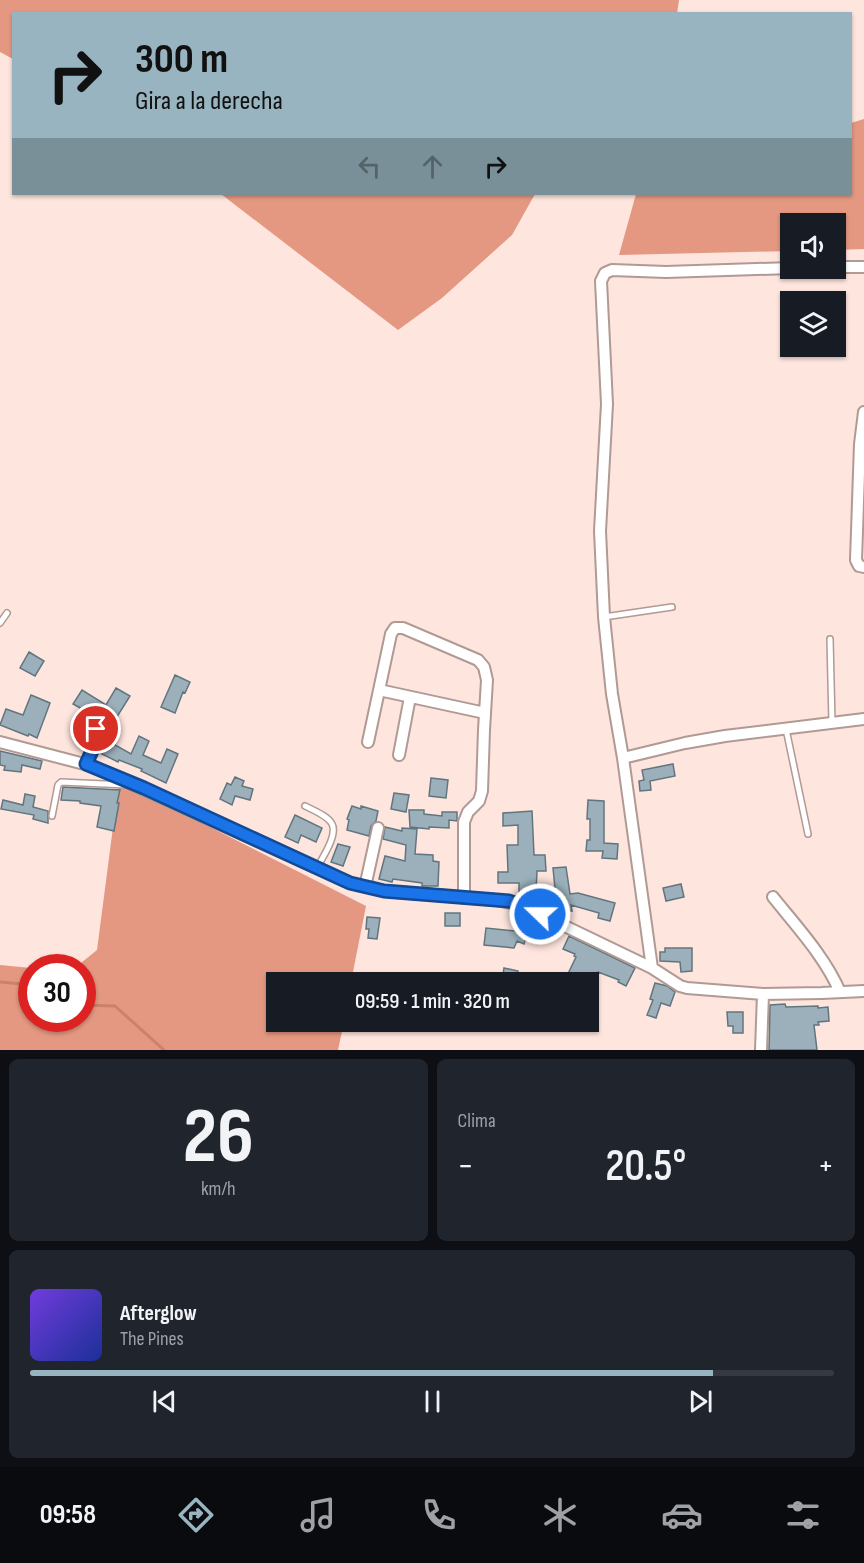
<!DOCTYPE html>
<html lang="es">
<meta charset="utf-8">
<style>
:root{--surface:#171b24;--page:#20242c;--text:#f1f3f6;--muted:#9ea1a6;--line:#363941;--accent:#98b4c0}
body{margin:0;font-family:"Sofia Sans Condensed",sans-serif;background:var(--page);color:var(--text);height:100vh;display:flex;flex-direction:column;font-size:22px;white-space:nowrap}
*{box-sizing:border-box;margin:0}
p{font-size:20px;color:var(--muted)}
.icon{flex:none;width:33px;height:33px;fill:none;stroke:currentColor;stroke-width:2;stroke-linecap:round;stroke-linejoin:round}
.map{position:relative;height:1050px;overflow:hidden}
.details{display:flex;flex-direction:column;gap:9px;padding:9px;background:#0d0f14;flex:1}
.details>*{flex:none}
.top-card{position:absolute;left:12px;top:12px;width:840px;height:183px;border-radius:0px;box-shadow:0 2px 4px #0004;background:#98b4c0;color:#111;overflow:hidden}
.fabs{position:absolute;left:780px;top:213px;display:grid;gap:12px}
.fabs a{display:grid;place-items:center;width:66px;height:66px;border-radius:0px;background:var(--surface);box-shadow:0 2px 4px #0004;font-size:30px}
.speed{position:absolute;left:18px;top:954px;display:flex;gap:12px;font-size:30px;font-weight:700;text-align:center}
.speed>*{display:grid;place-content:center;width:78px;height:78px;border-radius:50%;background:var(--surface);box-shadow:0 2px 4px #0004;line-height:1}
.speed .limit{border:9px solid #d22;background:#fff;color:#111}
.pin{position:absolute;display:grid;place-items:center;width:51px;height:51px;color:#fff;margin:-26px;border:3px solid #fff;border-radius:50%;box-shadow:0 2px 6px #0007}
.me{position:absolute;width:66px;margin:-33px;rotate:292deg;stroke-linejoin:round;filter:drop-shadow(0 0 4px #0008)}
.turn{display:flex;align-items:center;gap:21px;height:126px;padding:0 24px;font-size:27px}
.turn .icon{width:78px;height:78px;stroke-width:2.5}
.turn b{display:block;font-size:42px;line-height:51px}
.lanes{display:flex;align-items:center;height:57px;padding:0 24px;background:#0003;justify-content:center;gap:30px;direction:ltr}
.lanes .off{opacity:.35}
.big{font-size:45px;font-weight:600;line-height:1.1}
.details .tile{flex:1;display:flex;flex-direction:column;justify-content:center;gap:9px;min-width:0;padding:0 21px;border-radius:9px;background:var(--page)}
.details .dial{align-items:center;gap:0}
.dial b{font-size:78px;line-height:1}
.song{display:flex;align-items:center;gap:18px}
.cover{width:72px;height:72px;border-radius:9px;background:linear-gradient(135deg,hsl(260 70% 55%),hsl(230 70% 35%))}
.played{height:6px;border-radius:3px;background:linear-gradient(90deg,var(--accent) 85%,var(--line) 85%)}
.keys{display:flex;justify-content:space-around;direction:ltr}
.heat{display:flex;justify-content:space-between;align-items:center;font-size:33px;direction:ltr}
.details .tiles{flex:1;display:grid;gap:9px;grid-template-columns:1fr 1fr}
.tile:last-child{grid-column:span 2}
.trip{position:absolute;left:266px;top:972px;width:333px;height:60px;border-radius:0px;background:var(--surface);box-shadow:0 2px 4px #0004;font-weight:600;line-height:60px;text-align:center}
.dock{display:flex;height:96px;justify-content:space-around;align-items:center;background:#090b0e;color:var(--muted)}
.dock .icon{width:42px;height:42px}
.dock .active{color:var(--accent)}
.dock b{font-size:27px;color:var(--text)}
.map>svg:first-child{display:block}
.forest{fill:#e49881}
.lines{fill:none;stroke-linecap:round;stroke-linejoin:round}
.stream{stroke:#cb816b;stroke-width:3}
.building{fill:#9bb0bb;stroke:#61757f;stroke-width:1.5}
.lane-casing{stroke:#b09a93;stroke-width:8}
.street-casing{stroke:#b09a93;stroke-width:14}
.lane{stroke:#fff;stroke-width:5}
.street{stroke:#fff;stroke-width:10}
.route-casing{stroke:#114b97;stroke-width:15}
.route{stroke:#1a73e8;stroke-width:10}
</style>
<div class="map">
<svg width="864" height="1050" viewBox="0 0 864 1050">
<rect width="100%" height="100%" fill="#fee5de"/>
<path class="forest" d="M0,0h679l-2,14h-663l-1,45 -13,-7z
M864,119v130l-28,1v-26h-46v27l-171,4 17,-61h214l1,-71z
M221,194h314l-23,41 -70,63 -44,32z
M119,781l247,125 -15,76h-75v40h68l-6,28h-338v-85l31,3 1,50h50v-50l-6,-1 21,-17z"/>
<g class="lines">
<path class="stream" d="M0,982l23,2 9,6
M82,1005l33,1 49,44"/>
</g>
<path class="building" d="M29,652l15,9 -9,15 -15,-8z
M175,675l15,7 -5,11 -2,-1 -8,21 -14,-6z
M116,688l14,8 -20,32 -14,-9 -7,-11 -4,-1 -3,2 -9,-5 9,-14 24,15z
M31,695l19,8 -13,35 -8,-4 -1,2 -28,-11 6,-16 17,6z
M108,733l10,5 -3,7 16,9 8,-18 10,5 -6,14 18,8 6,-14 11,5 -12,29 -25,-12 1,-2 -23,-9 -1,2 -20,-10z
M0,751l42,10 -2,8 -18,-4 -1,7 -17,-2 1,-4 -5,-1z
M673,764l2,12 -25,5 1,9 -11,1 -1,-10 5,-1 -2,-10z
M235,777l9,4 -2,5 11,3 -3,11 -15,-4 -3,9 -12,-6 7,-16 4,2z
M431,778l17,2 -2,18 -17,-2z
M63,787l57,3 -3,13h2l-5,28 -17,-4 4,-21 -21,-3v-2l-19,-1z
M394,793l15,2 -3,17 -15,-3z
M25,794l10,2 -2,11 15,4v12l-15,-4 1,-4 -33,-6 2,-9 20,5z
M588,800l16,1v42l14,1 -1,15 -15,-1 1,-7h-17l1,-11h3v-21h-3z
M352,806l9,3v-3l17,5 -2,10 -5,5 -2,10 -22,-6 2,-10 -2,-1z
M409,810h15v4l18,2v-4h15v9l-8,-1v8l-20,-1v2l-19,-2z
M532,811l2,44h11l1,16h-9l-1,21h-17v-9h-21v-11h10l-1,-27h11v-20l-15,1v-13z
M295,815l27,13 -6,14 -15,-7 -3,8 -13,-6z
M385,827l17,4v-3l15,1 -2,25 18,1v6l6,1 -1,24h-16v-3l-29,-4 -1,3 -13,-3 6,-23 20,5 1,-16 -23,-6z
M338,844l12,3 -7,19 -12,-4z
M566,867l4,27 8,-1 37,10 -5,18 -12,-3 1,-5 -28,-8 1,6 -15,-2 -4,-41z
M681,884l3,13 -18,4 -3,-13z
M445,913h15v13h-15z
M367,917l13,1 -3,21 -9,-1 1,-9h-3z
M518,921l12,4 -6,19 -7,-3 -3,7 -30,-3 2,-17 29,3z
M569,936l66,32 -9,18 -8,-4 1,-2 -21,-8 -4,14 -6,-2v-2h-24l12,-25 -2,-1 1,-2 -12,-5z
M665,948h27v23l-11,1 -1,-10 -20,-1v-9h5z
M504,968l14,3 -2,11h-14z
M655,983l12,3 8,6 -5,14 -9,-3 -5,15 -9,-3 6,-15 -3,-1z
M785,1004l1,3 32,-1v2l10,-1 1,14 -11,1 1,3h-5l3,25h-48l1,-45z
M727,1012h16v21h-10v-7h-5z"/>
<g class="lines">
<g class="lane-casing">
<path id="lane" d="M604,617l68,-10
M0,623l7,-10
M830,639l2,84
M786,729l22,105
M86,764c13,-26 16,-26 0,-52
M305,806c8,4 23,10 27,18 6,11 -10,34 -15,44
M52,816l6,-31 3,-3 65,3"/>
</g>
<g class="street-casing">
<path id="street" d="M836,267h28
M864,412l-4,32 -4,116 3,6 5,1
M379,690l106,23
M0,742l92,24 258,117 34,8 112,9 25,5 131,63 28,18 7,2 76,6 59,-1 42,-2
M368,742l23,-108 4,-6h8l75,32 6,7 3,13 -3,50 -2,61 -3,10 -11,11 -4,10v75
M399,755l11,-58
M623,758l62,-15 40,-7 139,-17
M365,887l13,-59
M773,897c24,30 52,60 67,95
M652,968l-29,-210 -11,-64 -8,-77 -4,-86 7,-127 -6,-123 4,-8 7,-3 54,2 125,-4
M761,1050l2,-56"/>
</g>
<use href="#lane" class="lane"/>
<use href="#street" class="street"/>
</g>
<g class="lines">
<g class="route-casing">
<path id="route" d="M96,729l2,9 -12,26 58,24 206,95 34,8 125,10 12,4 19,9"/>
</g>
<use href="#route" class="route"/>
</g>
</svg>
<div class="fabs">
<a><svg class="icon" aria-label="sound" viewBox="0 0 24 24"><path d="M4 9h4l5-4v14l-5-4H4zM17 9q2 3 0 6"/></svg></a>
<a><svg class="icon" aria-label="layers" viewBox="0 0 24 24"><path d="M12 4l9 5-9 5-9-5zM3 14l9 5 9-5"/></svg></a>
</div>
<div class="speed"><div class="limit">30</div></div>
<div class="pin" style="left:96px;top:729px;background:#d93025"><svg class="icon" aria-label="arrive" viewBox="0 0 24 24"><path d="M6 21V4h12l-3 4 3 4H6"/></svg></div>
<svg class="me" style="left:540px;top:914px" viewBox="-20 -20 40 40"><circle r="17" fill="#1a73e8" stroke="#fff" stroke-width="3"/><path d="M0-11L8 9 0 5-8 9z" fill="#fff"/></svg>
<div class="trip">09:59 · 1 min · 320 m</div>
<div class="top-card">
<div class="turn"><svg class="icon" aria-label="right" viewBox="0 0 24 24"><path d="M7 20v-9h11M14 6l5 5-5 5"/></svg><div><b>300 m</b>Gira a la derecha</div></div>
<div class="lanes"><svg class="icon off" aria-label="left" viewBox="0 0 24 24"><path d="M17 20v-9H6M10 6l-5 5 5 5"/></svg><svg class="icon off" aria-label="ahead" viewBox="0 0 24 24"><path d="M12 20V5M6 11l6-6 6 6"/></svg><svg class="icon" aria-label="right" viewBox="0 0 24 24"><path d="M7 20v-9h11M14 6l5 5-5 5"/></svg></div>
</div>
</div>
<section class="details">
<div class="tiles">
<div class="tile dial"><b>26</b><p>km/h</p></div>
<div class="tile"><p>Clima</p>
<div class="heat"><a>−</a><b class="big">20.5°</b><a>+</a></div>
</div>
<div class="tile">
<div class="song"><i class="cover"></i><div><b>Afterglow</b><p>The Pines</p></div></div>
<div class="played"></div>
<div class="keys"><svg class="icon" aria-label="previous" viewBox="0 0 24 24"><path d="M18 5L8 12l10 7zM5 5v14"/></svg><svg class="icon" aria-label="pause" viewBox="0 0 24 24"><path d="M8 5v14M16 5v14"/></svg><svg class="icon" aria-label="next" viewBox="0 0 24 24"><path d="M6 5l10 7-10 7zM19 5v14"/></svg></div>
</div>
</div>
</section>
<nav class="dock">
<b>09:58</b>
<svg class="icon active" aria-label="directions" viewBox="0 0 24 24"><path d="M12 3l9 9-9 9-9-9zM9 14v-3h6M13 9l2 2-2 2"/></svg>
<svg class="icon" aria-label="music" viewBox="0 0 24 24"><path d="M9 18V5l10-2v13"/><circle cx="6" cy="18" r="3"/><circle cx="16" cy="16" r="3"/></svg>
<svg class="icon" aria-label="phone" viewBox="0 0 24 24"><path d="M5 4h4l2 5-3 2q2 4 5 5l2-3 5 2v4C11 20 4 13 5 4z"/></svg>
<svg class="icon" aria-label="climate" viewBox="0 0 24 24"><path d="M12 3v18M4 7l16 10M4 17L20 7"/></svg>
<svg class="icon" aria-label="car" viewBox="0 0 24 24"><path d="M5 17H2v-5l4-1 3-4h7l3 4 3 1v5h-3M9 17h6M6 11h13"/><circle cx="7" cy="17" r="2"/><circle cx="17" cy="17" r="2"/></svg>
<svg class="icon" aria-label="filters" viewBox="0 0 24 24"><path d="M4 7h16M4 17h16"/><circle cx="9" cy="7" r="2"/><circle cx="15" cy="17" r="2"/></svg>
</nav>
